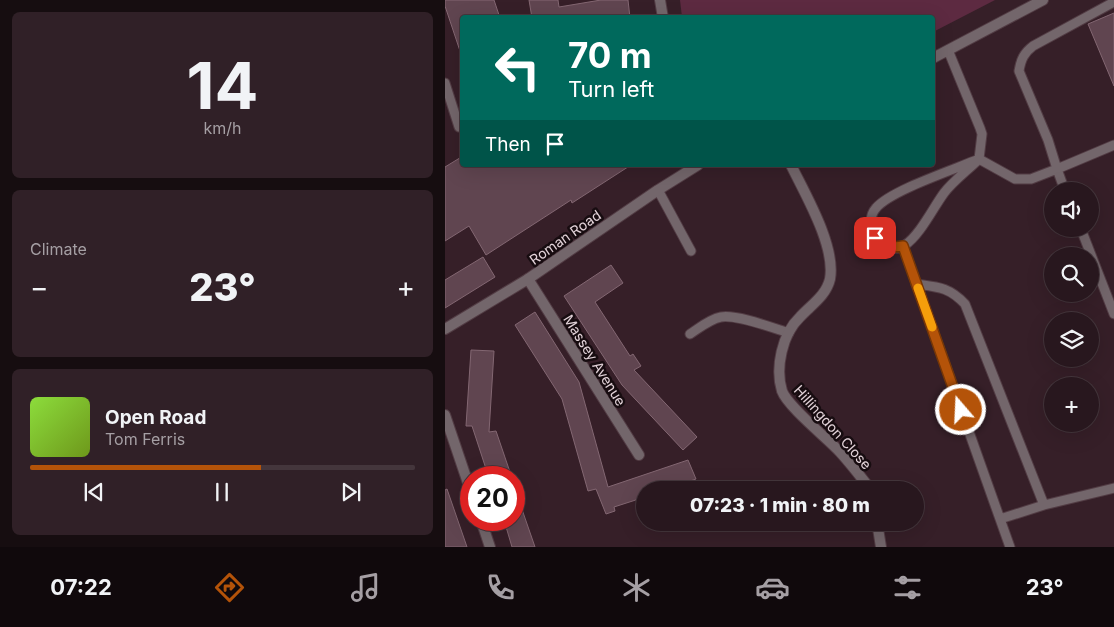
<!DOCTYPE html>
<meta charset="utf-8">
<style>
:root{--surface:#28171e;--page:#302027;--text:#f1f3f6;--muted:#a59fa4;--line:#44363c;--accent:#b45309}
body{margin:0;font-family:Inter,sans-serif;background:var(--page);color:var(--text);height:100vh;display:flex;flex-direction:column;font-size:19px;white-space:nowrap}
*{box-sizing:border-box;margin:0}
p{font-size:16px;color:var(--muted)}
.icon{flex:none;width:28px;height:28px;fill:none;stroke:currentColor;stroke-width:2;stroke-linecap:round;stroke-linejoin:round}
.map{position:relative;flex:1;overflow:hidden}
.side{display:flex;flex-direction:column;gap:12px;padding:12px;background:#160d10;width:445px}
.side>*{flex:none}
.banner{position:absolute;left:15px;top:15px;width:475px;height:152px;border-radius:5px;box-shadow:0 5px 20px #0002,0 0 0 1px var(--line);background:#00695c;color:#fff;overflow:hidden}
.tools{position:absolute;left:599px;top:182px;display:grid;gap:10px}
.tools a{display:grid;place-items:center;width:55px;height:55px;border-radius:50%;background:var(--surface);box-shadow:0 5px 20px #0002,0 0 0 1px var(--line);font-size:25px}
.speed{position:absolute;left:15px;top:466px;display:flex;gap:10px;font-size:25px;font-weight:700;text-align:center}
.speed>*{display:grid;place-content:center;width:65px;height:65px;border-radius:50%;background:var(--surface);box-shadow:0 5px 20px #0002,0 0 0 1px var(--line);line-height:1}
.speed .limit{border:8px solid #d22;background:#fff;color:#111}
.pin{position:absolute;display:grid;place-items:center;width:42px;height:42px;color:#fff;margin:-21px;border-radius:10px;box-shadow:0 2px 8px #0006}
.me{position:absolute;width:55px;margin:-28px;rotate:341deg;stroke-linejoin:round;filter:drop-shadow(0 0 4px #0008)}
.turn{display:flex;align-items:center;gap:18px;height:105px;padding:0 25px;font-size:22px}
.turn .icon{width:65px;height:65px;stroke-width:2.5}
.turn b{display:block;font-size:35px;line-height:42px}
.then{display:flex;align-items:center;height:48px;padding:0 25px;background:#0003;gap:10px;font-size:19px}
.big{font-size:38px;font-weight:800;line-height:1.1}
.side .tile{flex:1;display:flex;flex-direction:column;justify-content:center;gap:8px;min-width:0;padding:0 18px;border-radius:8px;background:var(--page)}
.side .dial{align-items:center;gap:0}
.dial b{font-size:65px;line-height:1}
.song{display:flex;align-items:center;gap:15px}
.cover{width:60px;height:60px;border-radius:8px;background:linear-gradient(135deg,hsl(90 70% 55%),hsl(80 70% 35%))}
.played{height:5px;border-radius:2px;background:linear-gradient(90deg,var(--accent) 60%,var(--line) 60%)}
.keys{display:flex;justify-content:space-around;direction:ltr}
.heat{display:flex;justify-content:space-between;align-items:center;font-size:28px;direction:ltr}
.trip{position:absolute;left:191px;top:481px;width:288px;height:50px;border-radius:25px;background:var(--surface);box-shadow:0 5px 20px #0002,0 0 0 1px var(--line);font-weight:800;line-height:50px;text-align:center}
.menu{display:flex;height:80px;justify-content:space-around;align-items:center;background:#10090c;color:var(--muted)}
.menu .icon{width:35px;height:35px}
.menu .active{color:var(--accent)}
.menu b{font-size:22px;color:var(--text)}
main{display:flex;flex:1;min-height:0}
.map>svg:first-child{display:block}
.green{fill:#5d2a41}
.building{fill:#604550;stroke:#836772}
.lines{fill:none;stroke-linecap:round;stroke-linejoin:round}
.service-casing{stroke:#523c44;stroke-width:11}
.minor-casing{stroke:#523c44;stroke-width:12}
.tertiary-casing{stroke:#523c44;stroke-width:12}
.service{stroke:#73666b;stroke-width:9}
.minor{stroke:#73666b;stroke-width:10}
.tertiary{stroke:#73666b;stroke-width:10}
.route-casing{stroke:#753606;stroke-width:12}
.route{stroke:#b45309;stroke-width:9}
.slow{stroke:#f59e0b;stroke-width:9}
.labels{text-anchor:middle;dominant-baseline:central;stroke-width:5;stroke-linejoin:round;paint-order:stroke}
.street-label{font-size:14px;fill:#e3d3d9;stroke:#170c10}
</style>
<main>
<section class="side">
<div class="tile dial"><b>14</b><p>km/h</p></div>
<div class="tile"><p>Climate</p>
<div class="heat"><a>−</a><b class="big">23°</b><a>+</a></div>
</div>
<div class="tile">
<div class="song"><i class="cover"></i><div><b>Open Road</b><p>Tom Ferris</p></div></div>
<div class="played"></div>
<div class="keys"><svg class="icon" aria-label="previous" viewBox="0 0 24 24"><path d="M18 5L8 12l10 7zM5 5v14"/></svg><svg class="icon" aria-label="pause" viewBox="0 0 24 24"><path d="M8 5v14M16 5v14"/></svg><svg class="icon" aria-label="next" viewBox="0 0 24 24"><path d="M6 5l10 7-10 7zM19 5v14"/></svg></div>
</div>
</section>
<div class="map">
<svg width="669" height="547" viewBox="0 0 669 547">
<rect width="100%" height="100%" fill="#361f28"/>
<path class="green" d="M235,0h315l-62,32v-14l-251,-1z"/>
<path class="building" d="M0,0h49l6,18h-37v32l-3,1 -15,-45z
M84,0h29l1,7 42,-7h27l2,18h-98z
M669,13v73l-26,-62z
M18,156v9h168l-59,38 -1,-3 -85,55 -17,-29 -24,15v-74z
M38,257l12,20 -50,31v-28z
M166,265l12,18 -28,19 35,54 3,-2 8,12 -7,4 63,67 -14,13 -61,-65 -58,-89z
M90,312l44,70 29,105 80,-27 8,19 -32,11h-19v7l-31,10 1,4 -9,3 -10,-25 -8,2 -26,-92 -47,-74z
M26,350l23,1 -5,81 7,-1 16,47h-23l-17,-52h-6z
M2,489l20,58h-22v-57z
M71,492l19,55h-23l-8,-27h10v-27z"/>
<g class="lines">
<g class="service-casing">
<path id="service" d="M503,50l32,78 2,6 -3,25c-23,10 -88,31 -103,49 -15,17 7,51 29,37 15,-10 28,-37 39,-52 9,-12 24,-23 35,-34l36,20h16l26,-10 -9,-29 -29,-69c2,-12 5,-18 14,-25l81,-44
M0,83l14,44
M213,190l33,61
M620,191l-8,-22 57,-24
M636,229l33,85
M458,246l97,273 44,-14 70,-17
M471,284c22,3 33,3 49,20l79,201
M245,334c9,-6 20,-15 31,-17 15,-3 52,11 68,16
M555,519l10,28"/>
</g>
<g class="minor-casing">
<path id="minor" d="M215,0l3,18
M346,165c14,29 45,81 39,114 -4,17 -19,26 -30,38 -18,17 -25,51 -18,74 6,16 45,47 58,61 11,12 21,25 31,38
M83,279l111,176
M432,522l4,25"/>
</g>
<g class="tertiary-casing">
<path id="tertiary" d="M488,58l110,-58
M0,329l83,-50 130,-89 40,-25
M0,415l26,77
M36,520l9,27"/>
</g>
<use href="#service" class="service"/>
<use href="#minor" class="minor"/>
<use href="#tertiary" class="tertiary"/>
</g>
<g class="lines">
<g class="route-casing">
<path id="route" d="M430,238c9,8 16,10 28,8l58,164"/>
</g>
<use href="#route" class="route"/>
<path class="slow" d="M473,288l14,39"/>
</g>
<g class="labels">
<g class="street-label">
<text transform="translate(120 237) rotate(-35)">Roman Road</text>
<text transform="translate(150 360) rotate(58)">Massey Avenue</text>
<text transform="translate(388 427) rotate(48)">Hillingdon Close</text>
</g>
</g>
</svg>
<div class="tools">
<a><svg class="icon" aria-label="sound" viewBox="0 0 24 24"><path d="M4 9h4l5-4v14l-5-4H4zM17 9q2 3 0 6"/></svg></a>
<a><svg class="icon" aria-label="search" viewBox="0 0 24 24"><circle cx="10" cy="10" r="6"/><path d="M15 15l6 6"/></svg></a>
<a><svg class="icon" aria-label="layers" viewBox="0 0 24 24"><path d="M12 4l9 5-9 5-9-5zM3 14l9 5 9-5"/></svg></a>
<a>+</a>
</div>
<div class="speed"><div class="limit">20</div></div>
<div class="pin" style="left:430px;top:238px;background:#d93025"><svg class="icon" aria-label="arrive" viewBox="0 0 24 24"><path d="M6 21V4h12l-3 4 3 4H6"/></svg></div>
<svg class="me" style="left:516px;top:410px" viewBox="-20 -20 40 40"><circle r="17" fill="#b45309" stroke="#fff" stroke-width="3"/><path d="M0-11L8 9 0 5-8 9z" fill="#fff"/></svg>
<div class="trip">07:23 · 1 min · 80 m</div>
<div class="banner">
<div class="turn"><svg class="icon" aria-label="left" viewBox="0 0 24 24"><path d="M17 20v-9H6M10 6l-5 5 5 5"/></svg><div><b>70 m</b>Turn left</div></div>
<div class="then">Then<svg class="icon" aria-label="arrive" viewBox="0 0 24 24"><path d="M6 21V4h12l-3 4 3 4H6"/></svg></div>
</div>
</div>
</main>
<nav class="menu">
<b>07:22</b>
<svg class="icon active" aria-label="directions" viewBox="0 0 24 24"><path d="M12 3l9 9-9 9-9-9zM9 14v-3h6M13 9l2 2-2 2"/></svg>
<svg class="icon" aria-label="music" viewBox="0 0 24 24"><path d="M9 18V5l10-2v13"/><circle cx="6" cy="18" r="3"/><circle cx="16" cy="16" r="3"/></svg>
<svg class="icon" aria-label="phone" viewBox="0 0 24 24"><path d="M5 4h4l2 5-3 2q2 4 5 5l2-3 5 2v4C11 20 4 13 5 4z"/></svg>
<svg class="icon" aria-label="climate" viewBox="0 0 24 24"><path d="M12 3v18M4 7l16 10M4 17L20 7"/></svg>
<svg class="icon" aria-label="car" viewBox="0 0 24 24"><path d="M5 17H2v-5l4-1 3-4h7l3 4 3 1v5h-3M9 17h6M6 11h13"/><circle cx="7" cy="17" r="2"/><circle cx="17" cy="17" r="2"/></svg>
<svg class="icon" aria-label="filters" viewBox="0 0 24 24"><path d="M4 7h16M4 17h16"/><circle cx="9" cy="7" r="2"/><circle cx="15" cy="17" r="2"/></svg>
<b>23°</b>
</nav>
